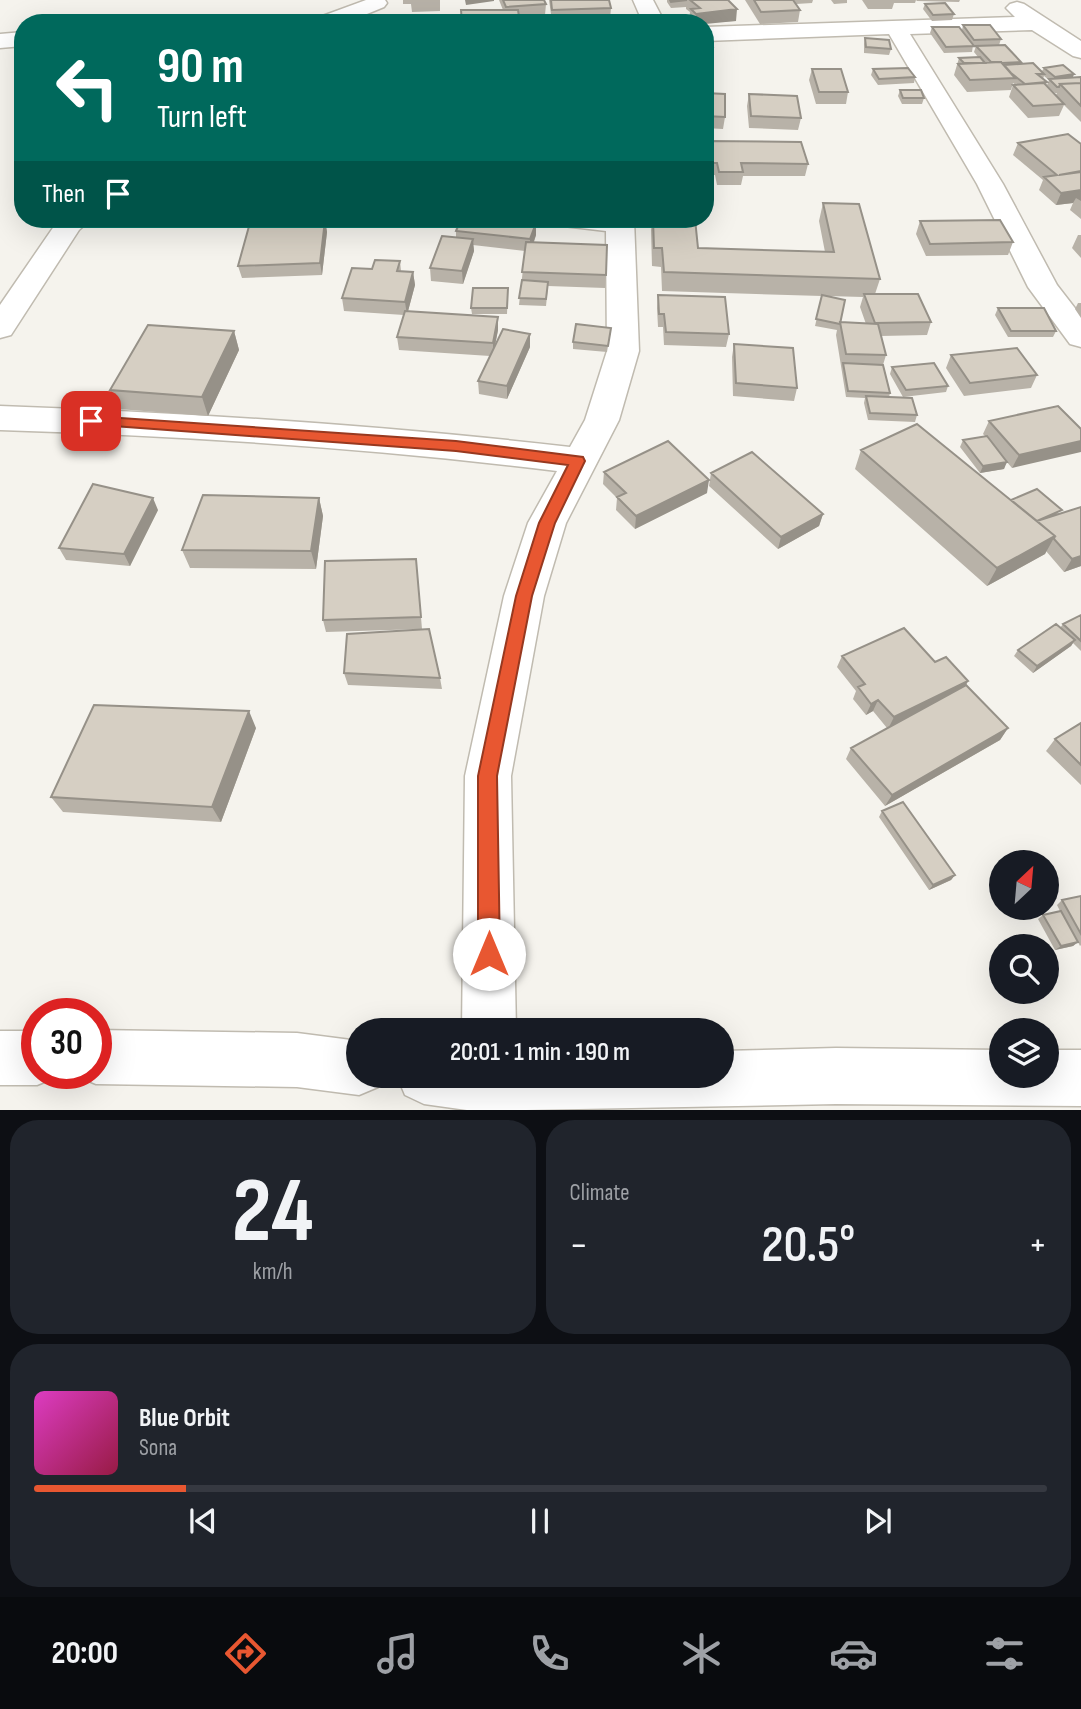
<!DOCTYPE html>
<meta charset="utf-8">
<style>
:root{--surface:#171b24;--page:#20242c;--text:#f1f3f6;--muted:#9ea1a6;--line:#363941;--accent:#e85731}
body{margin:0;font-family:"Sofia Sans Condensed",sans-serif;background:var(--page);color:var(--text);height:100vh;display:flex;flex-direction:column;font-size:26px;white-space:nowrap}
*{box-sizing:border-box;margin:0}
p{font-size:23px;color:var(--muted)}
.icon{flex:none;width:38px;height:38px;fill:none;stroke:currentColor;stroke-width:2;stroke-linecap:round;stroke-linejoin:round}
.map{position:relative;height:1110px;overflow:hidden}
.panel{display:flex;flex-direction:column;gap:10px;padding:10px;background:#0d0f14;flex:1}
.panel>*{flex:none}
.hud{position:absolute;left:14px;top:14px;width:700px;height:214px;border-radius:28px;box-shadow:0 7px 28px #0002;background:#00695c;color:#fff;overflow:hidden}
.needle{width:46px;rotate:26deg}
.buttons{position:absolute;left:989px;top:850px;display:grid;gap:14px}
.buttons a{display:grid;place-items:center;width:70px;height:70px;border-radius:50%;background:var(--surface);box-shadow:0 7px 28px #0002;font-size:35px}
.speed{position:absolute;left:21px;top:998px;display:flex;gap:14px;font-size:35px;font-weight:700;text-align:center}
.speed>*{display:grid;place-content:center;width:91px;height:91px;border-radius:50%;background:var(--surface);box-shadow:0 7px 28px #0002;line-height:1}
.speed .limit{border:10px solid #d22;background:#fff;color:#111}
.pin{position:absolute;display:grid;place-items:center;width:60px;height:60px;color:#fff;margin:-30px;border-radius:14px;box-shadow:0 4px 10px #0006}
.me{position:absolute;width:77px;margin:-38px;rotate:0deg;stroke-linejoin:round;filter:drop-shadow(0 0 5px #0008)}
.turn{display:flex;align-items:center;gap:24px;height:147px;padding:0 28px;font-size:32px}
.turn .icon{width:91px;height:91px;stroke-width:2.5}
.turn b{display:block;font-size:49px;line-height:60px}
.then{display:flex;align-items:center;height:66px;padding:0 28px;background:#0003;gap:14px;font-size:26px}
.big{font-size:52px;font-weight:600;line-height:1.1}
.panel .card{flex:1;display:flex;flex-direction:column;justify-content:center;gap:10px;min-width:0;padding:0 24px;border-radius:28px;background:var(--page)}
.panel .dial{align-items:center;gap:0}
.dial b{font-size:91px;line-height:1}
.song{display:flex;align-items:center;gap:21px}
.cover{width:84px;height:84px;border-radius:10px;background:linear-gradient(135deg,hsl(310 70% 55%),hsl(340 70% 35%))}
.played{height:7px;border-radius:4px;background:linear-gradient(90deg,var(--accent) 15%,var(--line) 15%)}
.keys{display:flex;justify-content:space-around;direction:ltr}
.heat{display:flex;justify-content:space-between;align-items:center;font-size:38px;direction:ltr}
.panel .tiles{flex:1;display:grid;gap:10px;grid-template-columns:1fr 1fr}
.card:last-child{grid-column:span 2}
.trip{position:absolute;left:346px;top:1018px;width:388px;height:70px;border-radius:35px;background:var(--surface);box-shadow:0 7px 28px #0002;font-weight:600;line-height:70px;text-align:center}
.menu{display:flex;height:112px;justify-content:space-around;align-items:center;background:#090b0e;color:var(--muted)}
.menu .icon{width:49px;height:49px}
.menu .on{color:var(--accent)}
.menu b{font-size:32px;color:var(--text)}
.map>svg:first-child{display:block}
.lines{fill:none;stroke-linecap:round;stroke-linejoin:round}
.minor-casing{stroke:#c0bbb0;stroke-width:3}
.minor{fill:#fff;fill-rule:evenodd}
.wall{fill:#b8b2a8;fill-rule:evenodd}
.shaded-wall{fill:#969188}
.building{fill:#d6cfc3;stroke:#969188;stroke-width:2}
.route{fill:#e85731;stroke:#973920;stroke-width:2}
</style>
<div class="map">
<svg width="1081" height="1111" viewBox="0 0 1081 1111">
<rect width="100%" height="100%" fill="#f5f3ed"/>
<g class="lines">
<g class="minor-casing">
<path id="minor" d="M366,0h19l2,3 -3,4 -39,16h-31l3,-5z
M633,0h20l12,23h-22z
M1017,2l7,2 57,37v17l-8,-2 -41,-26 -122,4 93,150 54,101 24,31v31l-11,-3 -42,-57 -51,-103 -88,-150 -184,7v-14l310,-10 -9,-9 4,-4z
M23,32v14l-23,2v-14z
M59,219h32l-12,11 -68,105 -11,3v-33z
M551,219h83l5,132 -20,69 -53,103 -22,73 -33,180 5,255h-54l3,-255 39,-180 24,-73 29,-52c-185,-23 -371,-35 -557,-41v-24c190,7 381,19 570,41l15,-27 22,-69 -1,-120 -51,-6z
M96,1030l201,3 62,8v35h24l-5,11 -19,8 -62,-8 -201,-3 -19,-8 -2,-3h21z
M0,1031h37v42h21l-2,4 -19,8h-37z
M836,1048l165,2v26h45v-26h35v56l-245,-2 -362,7 -50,-7 -19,-9 -8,-19h326v-25z"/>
</g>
<use href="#minor" class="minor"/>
</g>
<path class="wall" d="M403,0h37v11l-28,1 -1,-8h-8z
M499,0h45l2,4 -1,11 -26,2 -16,-7z
M549,0h60l2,8 -1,11 -58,2z
M667,0h61l8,21 -44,2 -3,-3 1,-8 -4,-3v-2l-15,1 -4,-6z
M745,0h68l-1,3 -16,1 4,6 -2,12 -38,2z
M831,0h16v3l-13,1z
M862,0h54l-1,3h-21l-2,6h-24z
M916,0h44l-1,2 -42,-1z
M925,4l29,10 -2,6 -20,1 -9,-12z
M963,25l38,14 -2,6 22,17v2l21,7 2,-3 29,10 8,-1v45l-17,-17 -5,11 -31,2 -19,-21 4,-12h3l-3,-2 -2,7 -44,2 -13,-17 5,-17 19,-1 -4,-5 2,-6 20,-1h-23l-1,7 -28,1 -14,-20 2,-6 30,3zM1044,76l5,4 -2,5 8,8h2l-1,2 -10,-10 1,-3 -4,-3z
M705,38l8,9 -1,6h-7z
M865,38l26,11 -2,6 -25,-2v-9z
M812,69l36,23 -2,12h-30l-7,-24z
M873,69l42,8 -1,6 -36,2 -7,-10z
M900,90l24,8 -2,6h-20l-4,-8z
M705,93l20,24 -2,12 -18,-1z
M749,94l52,24 -3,12 -49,-2 -2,-22z
M705,141l103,23 -3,12h-62l-2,9h-24l-2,-10h-10z
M1018,143l63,1v75l-11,-9 3,-7 -17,2 -17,-15 4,-10 -30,-25z
M823,203l57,76 -5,15 56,28 -4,13 -46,1 5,19 -3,10 7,28 -1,4 28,18 -2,7 -47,-2 -4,-17 1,-5 -19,-1 -10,-62 1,-5 -22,-4 7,-30 -160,-5 -1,-24 -9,-1 -1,-36 1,-11h43l3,29 127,4 -6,-31zM827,296l36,1 -3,10 6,17 -26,-2z
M325,220l2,12 -5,43 -80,3 -4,-12z
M535,221l-1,2h2v12l-2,7 72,33 -1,13 -57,-2 -2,20 -27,-1 6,-54 -52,-6 1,6 -11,33 -32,-3 -1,-13 26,-31v-6z
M920,221l93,21 -5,13 -82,1 -10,-22z
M1078,235h3v23l-9,-10z
M400,261l1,10 12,1 2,13 -7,26 90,6v13l-3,15 35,-11v13l-23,52 -28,-5 -1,-13 12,-25 -91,-6 -2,-13 7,-22 -60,-4 -2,-13 30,-29z
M508,288l-1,26h-35l-1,-6z
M658,295l71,39 -3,13 -62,-2 -1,-18h-5l-1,-19z
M1078,303h3v15l-6,-9z
M998,308l58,23 -3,6h-45l-13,-22z
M234,331l5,19 -31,66 -90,-7 -8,-19z
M610,334l-3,18 -34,-3v-7z
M734,344l63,44 -3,13 -61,-5 -1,-39z
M951,355l86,20 -6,13 -67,8 -18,-28z
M892,367l56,19 -2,6 -43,5 -13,-23z
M1058,406l-46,62 -6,-7 -2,8 -24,4 -20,-26 3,-7 22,-4 -2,-2 6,-13z
M861,450l150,50 49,14 21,-7v59l-17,6 -18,-21 -1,3 -58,32 -132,-117z
M604,472l103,21 -72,36 -19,-19 1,-12 -14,-14z
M711,473l112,41 -4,12 -41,23 -69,-63z
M319,498l4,18 -7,53 -126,-1 -8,-18z
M158,510l-28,56 -64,-6 -7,-12z
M416,559l6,70 -96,3 -3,-12z
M1081,615v36l-8,-8 -2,3 -38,27 -19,-17 4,-6 42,-22 3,-4z
M842,656l93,6 33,19 -2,4 42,43 -8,12 -115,66 -39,-47 5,-11 36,-20 -14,-17 -7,4 -13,-16 3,-8 -19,-24z
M344,673l96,5 2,11 -94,-4z
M1081,723v62l-35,-34 9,-12z
M256,728l-35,94 -158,-10 -12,-15z
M882,811l73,64 -4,5 -22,10 -50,-73z
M1081,896v49l-1,1 -2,-4 -5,4 -18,4 -17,-31 5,-4 17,-4 -3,-6 5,-5z"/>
<path class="shaded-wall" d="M465,0h29v1l-28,4z
M737,9l-1,12 -31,3v-1h-10l1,-9z
M1074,74l-2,6 -19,3 2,-6z
M1081,190v11l-5,-3 -3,5 -17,2 5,-12z
M325,220l2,12 -5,43 -2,-12z
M536,223v12l-6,17v-13z
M473,239l1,12 -11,33 -1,-13z
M413,272l2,13 -8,30 -2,-13z
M498,317v13l-5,26v-13z
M234,331l5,19 -31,66 -6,-19z
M530,334v13l-23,52v-13z
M1081,441v11l-69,16 7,-13z
M1007,462l-3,7 -24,4 3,-7z
M709,480l-2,13 -72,36 1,-13z
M153,498l5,12 -28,56 -6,-12z
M319,498l4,18 -7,53 -5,-18z
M823,514l-4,12 -41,23 3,-12z
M1055,536l-10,18 -58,32 10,-18z
M1081,556v10l-17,6 8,-13z
M1075,640l-4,6 -38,27 4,-7z
M968,681l-7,12 -73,36 6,-12z
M878,700l-5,11 -7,4 5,-11z
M249,711l7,17 -35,94 -9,-15z
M1008,728l-8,12 -115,66 7,-11z
M955,875l-4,5 -22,10 4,-5z
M1078,942l-5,4 -18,4 6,-4z"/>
<path class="building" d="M503,0h41l2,4 -40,3z
M551,0h58l2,8 -59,2z
M670,0h17l-16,2z
M690,0h38l9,9 -41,5 -5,-5 9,-1z
M754,0h39l7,10 -39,2z
M945,3l9,11 -21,1 -8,-11z
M461,10h57l2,13h-58z
M611,16h27l1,7h-28z
M963,25h27l11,14 -27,1z
M932,27h27l15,19 -28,1z
M705,38h6l2,9h-8z
M865,38l24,2 2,9 -25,-2z
M1005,45l16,17 -19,1 -1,-1h-10l-15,-16z
M980,57l5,6h-21l-5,-5z
M1001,62l14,16 -45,2 -12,-16z
M1033,63l11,11h-7l10,8 -22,2 -14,-11 -7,-8z
M1063,65l11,9 -19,3 -11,-9z
M908,68l7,9 -36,2 -6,-10z
M812,69h29l7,23h-29z
M1081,77v6l-21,1 -1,3h-2l-8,-8z
M1044,83l20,21 -31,2 -20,-21z
M1081,83v23l-21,-22z
M900,90h21l3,8h-21z
M705,93l20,1v23l-20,-1z
M749,94l48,2 4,22 -50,-2z
M1068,134l13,10v27l-22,4 22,-3v18l-20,3 -17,-16 13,-2 -39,-32z
M705,141l96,1 7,22 -67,-1 2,9h-24l-2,-9h-12z
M823,203l36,1 21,75 -216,-7 -2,-24h-8l-1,-29h42l3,29 136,4z
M251,219l74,1 -5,43 -82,3z
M461,219h69l-1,3 7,1 -6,16 -74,-8z
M1000,220l13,22 -83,2 -10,-23z
M442,236l31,3 -11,32 -32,-3z
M526,242l81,3 -1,30 -84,-3z
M375,260l25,1 -3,10 16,1 -8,30 -63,-4 10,-30 20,1z
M522,280l26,2 -2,17 -27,-1z
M473,288h35l-1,20h-36z
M864,294h54l13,28 -56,1z
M658,295l67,2 4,37 -63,-2 -2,-18h-5z
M822,295l23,5 -5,24 -24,-5z
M998,308h46l12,23h-45z
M405,311l93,6 -5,26 -96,-6z
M840,322l38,2 8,31 -40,-1z
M576,324l35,4 -3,18 -35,-4z
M148,325l86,6 -32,66 -92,-7z
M503,329l27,5 -23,52 -29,-5z
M734,344l59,4 4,40 -61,-5z
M1017,348l20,27 -67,8 -19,-28z
M843,363l40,2 7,28 -42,-2z
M934,363l14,23 -42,4 -14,-23z
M866,396l46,2 5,17 -47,-2z
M1058,406l23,23v12l-62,14 -30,-34z
M917,424l138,112 -58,32 -136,-118z
M987,436l20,26 -24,4 -20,-26z
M668,441l41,39 -73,36 -19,-19 9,-4 -22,-21z
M752,452l71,62 -42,23 -70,-64z
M93,484l60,14 -29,56 -65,-6z
M1037,489l25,21 -25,11 -26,-21z
M203,495l116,3 -8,53 -129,-1z
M1081,507v49l-9,3 -18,-20 1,-3 -18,-15z
M416,559l5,58 -98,3 2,-59z
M1081,615v26l-18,-17z
M1056,624l19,16 -38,26 -19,-16z
M904,628l31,34 11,-5 22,24 -74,36 -16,-17 -7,4 -13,-17 7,-3 -23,-28z
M429,629l11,49 -96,-5 3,-39z
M966,685l42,43 -116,67 -41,-47z
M94,705l155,6 -37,96 -161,-10z
M1081,723v42l-26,-26z
M903,802l52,73 -22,10 -51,-74z
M1081,896v38l-19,-34z
M1061,911l17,31 -17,4 -18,-31z"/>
<path class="route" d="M91,416l365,25 127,16 2,4 -30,62 -23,73 -35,180 3,178 -4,8 -7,3 -8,-3 -3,-8v-178l38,-180 23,-73 29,-58 -112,-14 -370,-27 -2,-3z"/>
</svg>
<div class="buttons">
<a><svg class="needle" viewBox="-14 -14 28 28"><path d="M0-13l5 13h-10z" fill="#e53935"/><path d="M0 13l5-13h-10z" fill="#9ea1a6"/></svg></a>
<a><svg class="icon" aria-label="search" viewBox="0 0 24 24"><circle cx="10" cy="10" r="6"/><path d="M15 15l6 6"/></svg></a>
<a><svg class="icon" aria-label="layers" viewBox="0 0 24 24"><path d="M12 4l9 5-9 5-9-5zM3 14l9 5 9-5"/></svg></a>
</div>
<div class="speed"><div class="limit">30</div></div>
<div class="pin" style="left:91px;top:421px;background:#d93025"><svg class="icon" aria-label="arrive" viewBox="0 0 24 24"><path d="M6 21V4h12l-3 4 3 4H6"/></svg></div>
<svg class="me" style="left:489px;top:954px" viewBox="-20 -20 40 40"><circle r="19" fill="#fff"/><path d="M0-13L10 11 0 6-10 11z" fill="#e85731"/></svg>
<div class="trip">20:01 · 1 min · 190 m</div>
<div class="hud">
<div class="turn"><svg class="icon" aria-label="left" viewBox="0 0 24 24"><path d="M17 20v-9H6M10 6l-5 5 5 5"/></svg><div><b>90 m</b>Turn left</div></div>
<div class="then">Then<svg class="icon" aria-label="arrive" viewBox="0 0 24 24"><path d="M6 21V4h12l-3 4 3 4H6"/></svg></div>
</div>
</div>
<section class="panel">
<div class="tiles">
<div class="card dial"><b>24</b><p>km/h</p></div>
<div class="card"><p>Climate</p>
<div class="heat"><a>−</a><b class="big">20.5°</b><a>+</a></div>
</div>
<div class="card">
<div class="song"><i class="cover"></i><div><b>Blue Orbit</b><p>Sona</p></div></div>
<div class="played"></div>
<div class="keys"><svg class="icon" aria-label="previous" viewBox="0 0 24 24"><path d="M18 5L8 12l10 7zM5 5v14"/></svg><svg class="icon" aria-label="pause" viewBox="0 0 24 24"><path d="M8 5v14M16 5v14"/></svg><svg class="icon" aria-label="next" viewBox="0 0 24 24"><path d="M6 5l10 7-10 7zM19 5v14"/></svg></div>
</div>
</div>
</section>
<nav class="menu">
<b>20:00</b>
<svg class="icon on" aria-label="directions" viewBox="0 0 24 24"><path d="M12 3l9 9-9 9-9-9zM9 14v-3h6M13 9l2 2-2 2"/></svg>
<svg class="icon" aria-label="music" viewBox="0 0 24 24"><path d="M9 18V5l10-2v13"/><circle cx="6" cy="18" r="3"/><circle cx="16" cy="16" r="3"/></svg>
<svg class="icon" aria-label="phone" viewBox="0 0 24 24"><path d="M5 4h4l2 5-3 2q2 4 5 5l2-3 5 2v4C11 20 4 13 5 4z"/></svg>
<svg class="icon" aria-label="climate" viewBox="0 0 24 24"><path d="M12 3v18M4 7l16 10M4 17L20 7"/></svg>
<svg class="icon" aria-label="car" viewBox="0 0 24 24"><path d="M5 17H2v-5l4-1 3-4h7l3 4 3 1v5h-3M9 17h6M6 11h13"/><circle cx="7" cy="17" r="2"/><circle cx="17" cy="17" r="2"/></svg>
<svg class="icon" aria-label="filters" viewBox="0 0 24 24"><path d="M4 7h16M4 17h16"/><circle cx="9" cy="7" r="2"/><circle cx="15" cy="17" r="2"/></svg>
</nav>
